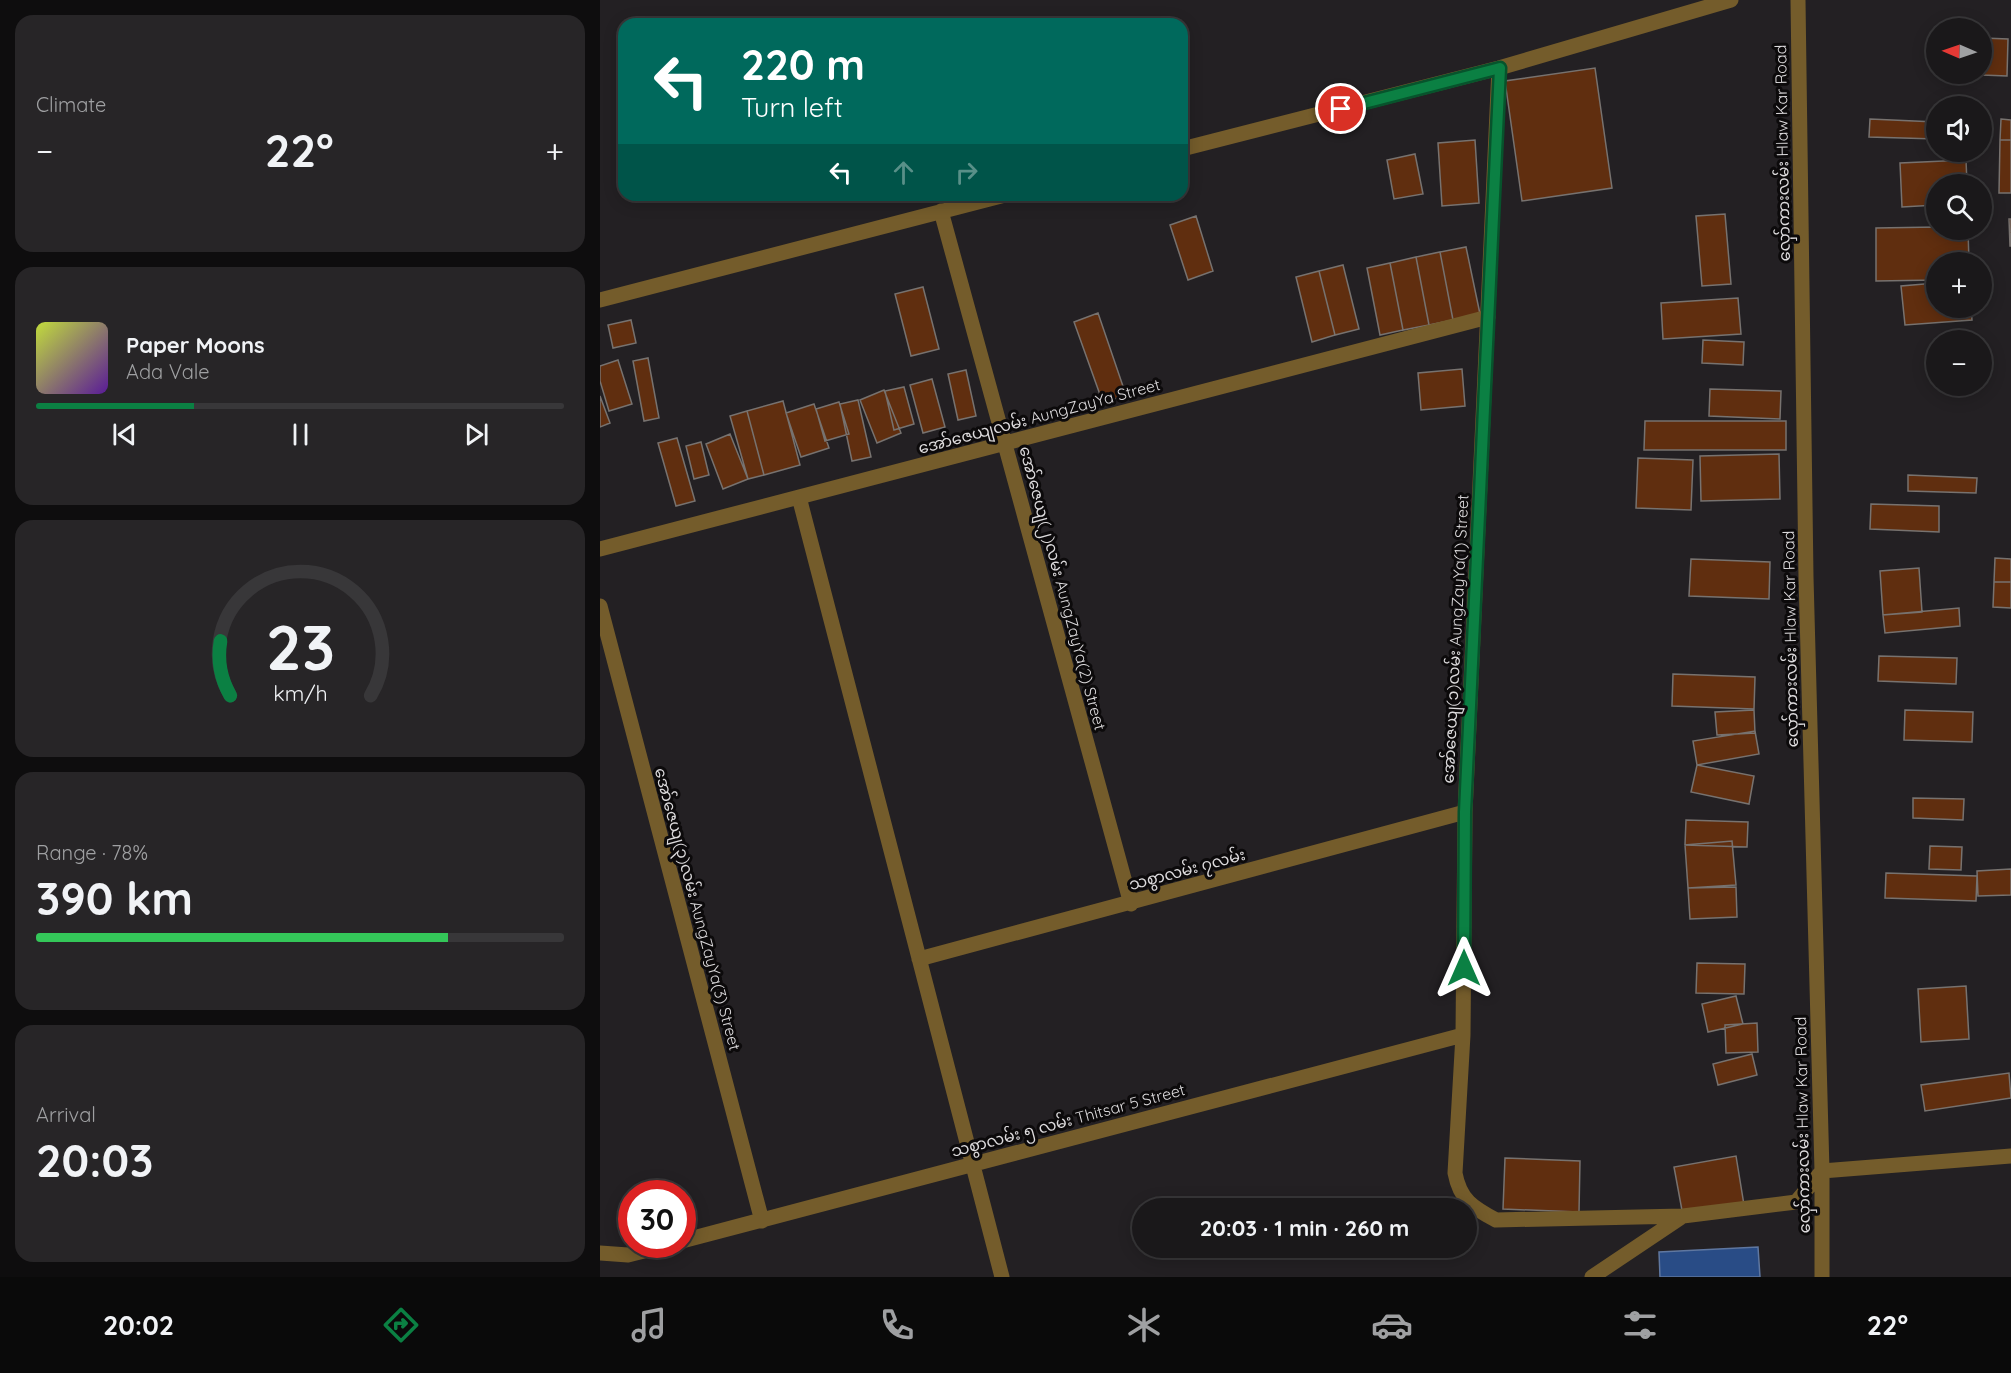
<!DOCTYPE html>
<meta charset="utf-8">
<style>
:root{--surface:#1a181a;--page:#272527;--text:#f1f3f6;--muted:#9fa0a2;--line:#383739;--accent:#0b8043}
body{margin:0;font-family:Quicksand,"Noto Sans Myanmar",sans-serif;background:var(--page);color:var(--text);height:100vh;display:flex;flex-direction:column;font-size:22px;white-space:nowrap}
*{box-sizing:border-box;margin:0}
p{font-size:20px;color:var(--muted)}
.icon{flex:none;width:33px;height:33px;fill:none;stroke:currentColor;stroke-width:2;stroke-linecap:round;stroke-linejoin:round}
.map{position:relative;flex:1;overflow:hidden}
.details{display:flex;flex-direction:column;gap:15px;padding:15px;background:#0e0d0e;width:600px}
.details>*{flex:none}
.hud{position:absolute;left:18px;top:18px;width:570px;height:183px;border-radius:18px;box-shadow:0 3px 15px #0003,0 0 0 2px var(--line);background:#00695c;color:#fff;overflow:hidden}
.needle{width:39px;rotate:272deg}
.controls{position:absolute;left:1326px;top:18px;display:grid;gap:12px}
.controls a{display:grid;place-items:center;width:66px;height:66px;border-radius:50%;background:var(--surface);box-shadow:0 3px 15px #0003,0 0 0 2px var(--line);font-size:30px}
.speed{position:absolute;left:18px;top:1180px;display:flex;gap:12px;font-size:30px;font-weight:700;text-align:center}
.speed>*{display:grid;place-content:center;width:78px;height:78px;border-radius:50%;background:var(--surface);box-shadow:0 3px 15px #0003,0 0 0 2px var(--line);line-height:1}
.speed .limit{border:9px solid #d22;background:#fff;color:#111}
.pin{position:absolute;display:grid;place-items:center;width:51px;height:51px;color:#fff;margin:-26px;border:3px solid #fff;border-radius:50%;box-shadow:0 2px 6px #0007}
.me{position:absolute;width:66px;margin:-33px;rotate:0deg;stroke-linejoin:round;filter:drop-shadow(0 0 4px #0008)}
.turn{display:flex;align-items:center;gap:21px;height:126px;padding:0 24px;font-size:27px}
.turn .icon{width:78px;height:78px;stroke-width:2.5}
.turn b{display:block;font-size:42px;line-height:51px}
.lanes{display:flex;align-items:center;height:57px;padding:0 24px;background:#0003;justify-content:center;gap:30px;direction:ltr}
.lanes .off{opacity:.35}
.big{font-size:45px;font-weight:700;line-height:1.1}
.details .tile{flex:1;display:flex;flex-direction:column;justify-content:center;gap:9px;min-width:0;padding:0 21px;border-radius:18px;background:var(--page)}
.details .dial{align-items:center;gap:0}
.dial svg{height:156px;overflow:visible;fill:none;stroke:var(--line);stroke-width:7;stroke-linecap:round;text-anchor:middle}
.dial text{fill:var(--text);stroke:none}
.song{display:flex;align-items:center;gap:18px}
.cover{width:72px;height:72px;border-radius:9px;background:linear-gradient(135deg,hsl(70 70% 55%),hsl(270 70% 35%))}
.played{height:6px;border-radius:3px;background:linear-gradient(90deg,var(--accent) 30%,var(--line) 30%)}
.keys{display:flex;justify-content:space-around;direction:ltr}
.heat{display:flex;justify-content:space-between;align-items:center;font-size:33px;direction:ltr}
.charge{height:9px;border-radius:4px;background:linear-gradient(90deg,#34c759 78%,var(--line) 0)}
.trip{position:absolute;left:532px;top:1198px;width:345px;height:60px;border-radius:30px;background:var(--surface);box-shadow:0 3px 15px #0003,0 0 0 2px var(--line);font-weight:700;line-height:60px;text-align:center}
.dock{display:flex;height:96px;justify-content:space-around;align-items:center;background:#0a0a0a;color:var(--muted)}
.dock .icon{width:42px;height:42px}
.dock .active{color:var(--accent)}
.dock b{font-size:27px;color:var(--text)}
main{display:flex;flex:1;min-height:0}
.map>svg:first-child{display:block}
.water{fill:#294c86;stroke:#5f77a0;stroke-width:1.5}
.building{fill:#602e0f;stroke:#77726f;stroke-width:1.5}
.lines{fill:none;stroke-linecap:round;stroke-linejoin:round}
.minor{stroke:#745c2b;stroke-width:15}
.route-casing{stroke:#07532c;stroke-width:15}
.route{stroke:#0b8043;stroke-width:10}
.labels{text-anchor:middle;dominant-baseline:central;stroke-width:6;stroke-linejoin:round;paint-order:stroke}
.street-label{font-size:16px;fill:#dcdadc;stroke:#0c0a0b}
</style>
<main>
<section class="details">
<div class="tile"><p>Climate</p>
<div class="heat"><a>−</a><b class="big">22°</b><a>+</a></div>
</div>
<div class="tile">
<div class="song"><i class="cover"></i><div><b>Paper Moons</b><p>Ada Vale</p></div></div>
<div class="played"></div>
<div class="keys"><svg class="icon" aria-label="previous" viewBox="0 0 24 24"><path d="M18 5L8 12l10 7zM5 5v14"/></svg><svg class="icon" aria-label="pause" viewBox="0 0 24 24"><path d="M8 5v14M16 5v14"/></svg><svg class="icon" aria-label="next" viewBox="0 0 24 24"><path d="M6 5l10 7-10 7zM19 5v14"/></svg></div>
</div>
<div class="tile dial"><svg viewBox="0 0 100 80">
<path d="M14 69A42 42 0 1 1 86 69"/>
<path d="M14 69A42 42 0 0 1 9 41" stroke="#0b8043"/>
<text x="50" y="56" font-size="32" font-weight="700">23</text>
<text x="50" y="72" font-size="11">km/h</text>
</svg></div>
<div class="tile"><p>Range · 78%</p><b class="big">390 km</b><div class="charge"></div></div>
<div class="tile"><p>Arrival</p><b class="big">20:03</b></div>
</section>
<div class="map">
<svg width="1411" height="1277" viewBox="0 0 1411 1277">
<rect width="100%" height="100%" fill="#232023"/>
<path class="water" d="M1158,1247l2,30h-100l-1,-25z"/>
<path class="building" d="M1383,38l25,1 -1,37 -25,-1z
M995,68l17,120 -90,13 -17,-120z
M1270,119l66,3v17l-67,-2z
M1401,119l10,1v20h-11z
M875,140l4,63 -37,3 -4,-63z
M1400,140h11v53h-12z
M815,154l8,40 -29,5 -7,-39z
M1366,160l1,24h-31v21l-34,2 -2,-44z
M1125,214l6,70 -29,2 -6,-70z
M596,216l17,55 -25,9 -18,-55z
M1409,219h2v27h-1z
M1336,227v3h32l1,32h-33v18l-60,1v-53z
M866,247l14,67 -27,6 -13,-68z
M840,252l13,68 -24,5 -13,-68z
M816,257l13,68 -26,5 -13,-67z
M790,263l13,67 -23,5 -13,-67z
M743,265l16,64 -24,6 -16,-64z
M719,271l16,64 -23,7 -16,-65z
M1336,283v25h35l1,12 -67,5 -4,-39z
M323,287l16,62 -28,7 -16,-62z
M1138,298l3,36 -78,5 -2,-36z
M498,313l28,82 -23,8 -29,-81z
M31,320l5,23 -23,5 -5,-23z
M1103,340l41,2 -1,23 -41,-2z
M48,358l11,60 -15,3 -11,-60z
M18,360l14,44 -23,7 -9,-30v-15z
M862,369l3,37 -44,4 -3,-37z
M366,370l10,46 -18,4 -10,-46z
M332,379l13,48 -22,6 -13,-48z
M304,387l10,37 -20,6 -9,-39z
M1110,389l71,2 -1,28 -71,-3z
M284,390l17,43 -24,10 -17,-43z
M0,396l10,27 -10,4z
M258,400l13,57 -19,4 -12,-57z
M183,401l17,64 -36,10 -17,-64z
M239,402l10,32 -24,7 -9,-32z
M214,404l15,44 -28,9 -15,-44z
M147,411l17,64 -16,4 -18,-63z
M1045,421h141v29h-142z
M130,434l18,45 -25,10 -17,-45z
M77,438l18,63 -19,5 -18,-63z
M101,442l8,33 -15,4 -8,-33z
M1179,454l1,45 -79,2 -1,-45z
M1038,458l55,2 -2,50 -55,-2z
M1308,475l69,3 -1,15 -68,-2z
M1271,504l68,2v26l-69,-3z
M1395,558l16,1v23h-17z
M1091,559l79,3 -1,37 -80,-3z
M1319,568l3,44 -39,3 -3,-44z
M1394,582h17v26l-18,-1z
M1359,608l1,18 -75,7 -2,-18z
M1279,656l78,2 -1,26 -78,-3z
M1073,674l82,3 -1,32 -82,-3z
M1154,710l1,23 -38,2 -2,-23z
M1305,710l68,2 -1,30 -68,-2z
M1155,731l4,23 -62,11 -4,-24z
M1097,765l57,11 -5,28 -58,-12z
M1313,798l51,1 -1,21 -50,-2z
M1086,820l62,2 -1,25 -62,-2z
M1132,841l4,44 -48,3 -3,-43z
M1330,846l32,1 -1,23 -32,-1z
M1411,869v26l-33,1 -1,-25z
M1286,873l91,3 -1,25 -91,-3z
M1136,887l1,30 -47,2 -2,-31z
M1097,963l48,1 -1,30 -48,-1z
M1366,986l3,53 -48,3 -3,-53z
M1136,996l7,28 -35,8 -6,-28z
M1157,1023l1,29 -32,1 -1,-28z
M1152,1054l5,21 -39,10 -5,-21z
M1409,1073l2,25 -86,13 -4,-26z
M1136,1156l8,49 -61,11 -9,-49z
M905,1158l75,3 -1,51 -76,-3z"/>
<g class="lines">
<path class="minor" d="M1198,0l8,577 16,594v106
M899,68l-34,744 -2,223 -8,138c5,27 18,35 41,47l187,-4 113,-14 26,-31 189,-15
M582,149l317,-81 232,-68
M341,211l190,693
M0,300l405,-105
M199,497l203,780
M0,549l888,-232
M0,606l162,615
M319,959l546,-147
M82,1241l781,-206
M0,1253l28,2 40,-10
M992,1277l91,-61"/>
</g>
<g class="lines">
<g class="route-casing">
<path id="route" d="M741,109l159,-41 -35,744 -1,156"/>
</g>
<use href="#route" class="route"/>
</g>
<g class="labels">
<g class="street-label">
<text transform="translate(1182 153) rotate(-91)">လှော်ကားလမ်း Hlaw Kar Road</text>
<text transform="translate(439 416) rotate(-15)">အော်ဇေယျလမ်း AungZayYa Street</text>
<text transform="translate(463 588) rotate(75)">အော်ဇေယျ(၂)လမ်း AungZayYa(2) Street</text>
<text transform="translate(855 639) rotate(-87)">အော်ဇေယျ(၁)လမ်း AungZayYa(1) Street</text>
<text transform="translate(1190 639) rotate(-91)">လှော်ကားလမ်း Hlaw Kar Road</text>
<text transform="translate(587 869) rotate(-15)">သစွာလမ်း ၇လမ်း</text>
<text transform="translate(98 909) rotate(75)">အော်ဇေယျ(၃)လမ်း AungZayYa(3) Street</text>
<text transform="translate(468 1120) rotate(-15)">သစွာလမ်း ၅ လမ်း Thitsar 5 Street</text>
<text transform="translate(1202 1125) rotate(-91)">လှော်ကားလမ်း Hlaw Kar Road</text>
</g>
</g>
</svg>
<div class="controls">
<a><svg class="needle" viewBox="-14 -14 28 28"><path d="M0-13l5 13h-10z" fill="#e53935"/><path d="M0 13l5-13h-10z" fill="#9fa0a2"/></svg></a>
<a><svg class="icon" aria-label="sound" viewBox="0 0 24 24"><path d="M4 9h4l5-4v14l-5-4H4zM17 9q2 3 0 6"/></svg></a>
<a><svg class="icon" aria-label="search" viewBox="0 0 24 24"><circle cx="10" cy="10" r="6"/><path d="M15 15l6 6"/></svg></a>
<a>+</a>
<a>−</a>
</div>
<div class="speed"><div class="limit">30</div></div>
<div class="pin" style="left:741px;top:109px;background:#d93025"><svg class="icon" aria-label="arrive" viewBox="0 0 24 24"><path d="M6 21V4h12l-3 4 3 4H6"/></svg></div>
<svg class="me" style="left:864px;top:968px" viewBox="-20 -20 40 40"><path d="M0-17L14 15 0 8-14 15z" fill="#0b8043" stroke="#fff" stroke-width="4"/></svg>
<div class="trip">20:03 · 1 min · 260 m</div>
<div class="hud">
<div class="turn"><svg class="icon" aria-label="left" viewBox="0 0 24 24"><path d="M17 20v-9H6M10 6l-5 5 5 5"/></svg><div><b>220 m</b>Turn left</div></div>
<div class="lanes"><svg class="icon" aria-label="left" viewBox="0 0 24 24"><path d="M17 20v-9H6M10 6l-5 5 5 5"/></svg><svg class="icon off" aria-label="ahead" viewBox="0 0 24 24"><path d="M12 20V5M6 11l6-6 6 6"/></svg><svg class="icon off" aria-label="right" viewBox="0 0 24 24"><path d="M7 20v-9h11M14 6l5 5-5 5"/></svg></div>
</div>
</div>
</main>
<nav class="dock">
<b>20:02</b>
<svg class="icon active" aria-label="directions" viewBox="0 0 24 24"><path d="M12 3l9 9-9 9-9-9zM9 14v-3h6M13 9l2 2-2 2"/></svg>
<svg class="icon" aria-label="music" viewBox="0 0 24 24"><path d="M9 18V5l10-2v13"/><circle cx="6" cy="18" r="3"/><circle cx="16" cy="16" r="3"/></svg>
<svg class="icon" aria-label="phone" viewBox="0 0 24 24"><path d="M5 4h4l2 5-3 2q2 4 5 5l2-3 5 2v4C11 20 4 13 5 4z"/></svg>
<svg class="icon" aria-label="climate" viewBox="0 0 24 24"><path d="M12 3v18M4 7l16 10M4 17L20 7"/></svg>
<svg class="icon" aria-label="car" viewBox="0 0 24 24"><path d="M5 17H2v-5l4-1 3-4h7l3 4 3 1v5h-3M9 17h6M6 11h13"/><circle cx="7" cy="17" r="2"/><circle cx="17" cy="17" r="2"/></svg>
<svg class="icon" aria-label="filters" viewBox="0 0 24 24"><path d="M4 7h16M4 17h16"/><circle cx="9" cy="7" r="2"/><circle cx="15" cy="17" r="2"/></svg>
<b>22°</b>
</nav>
